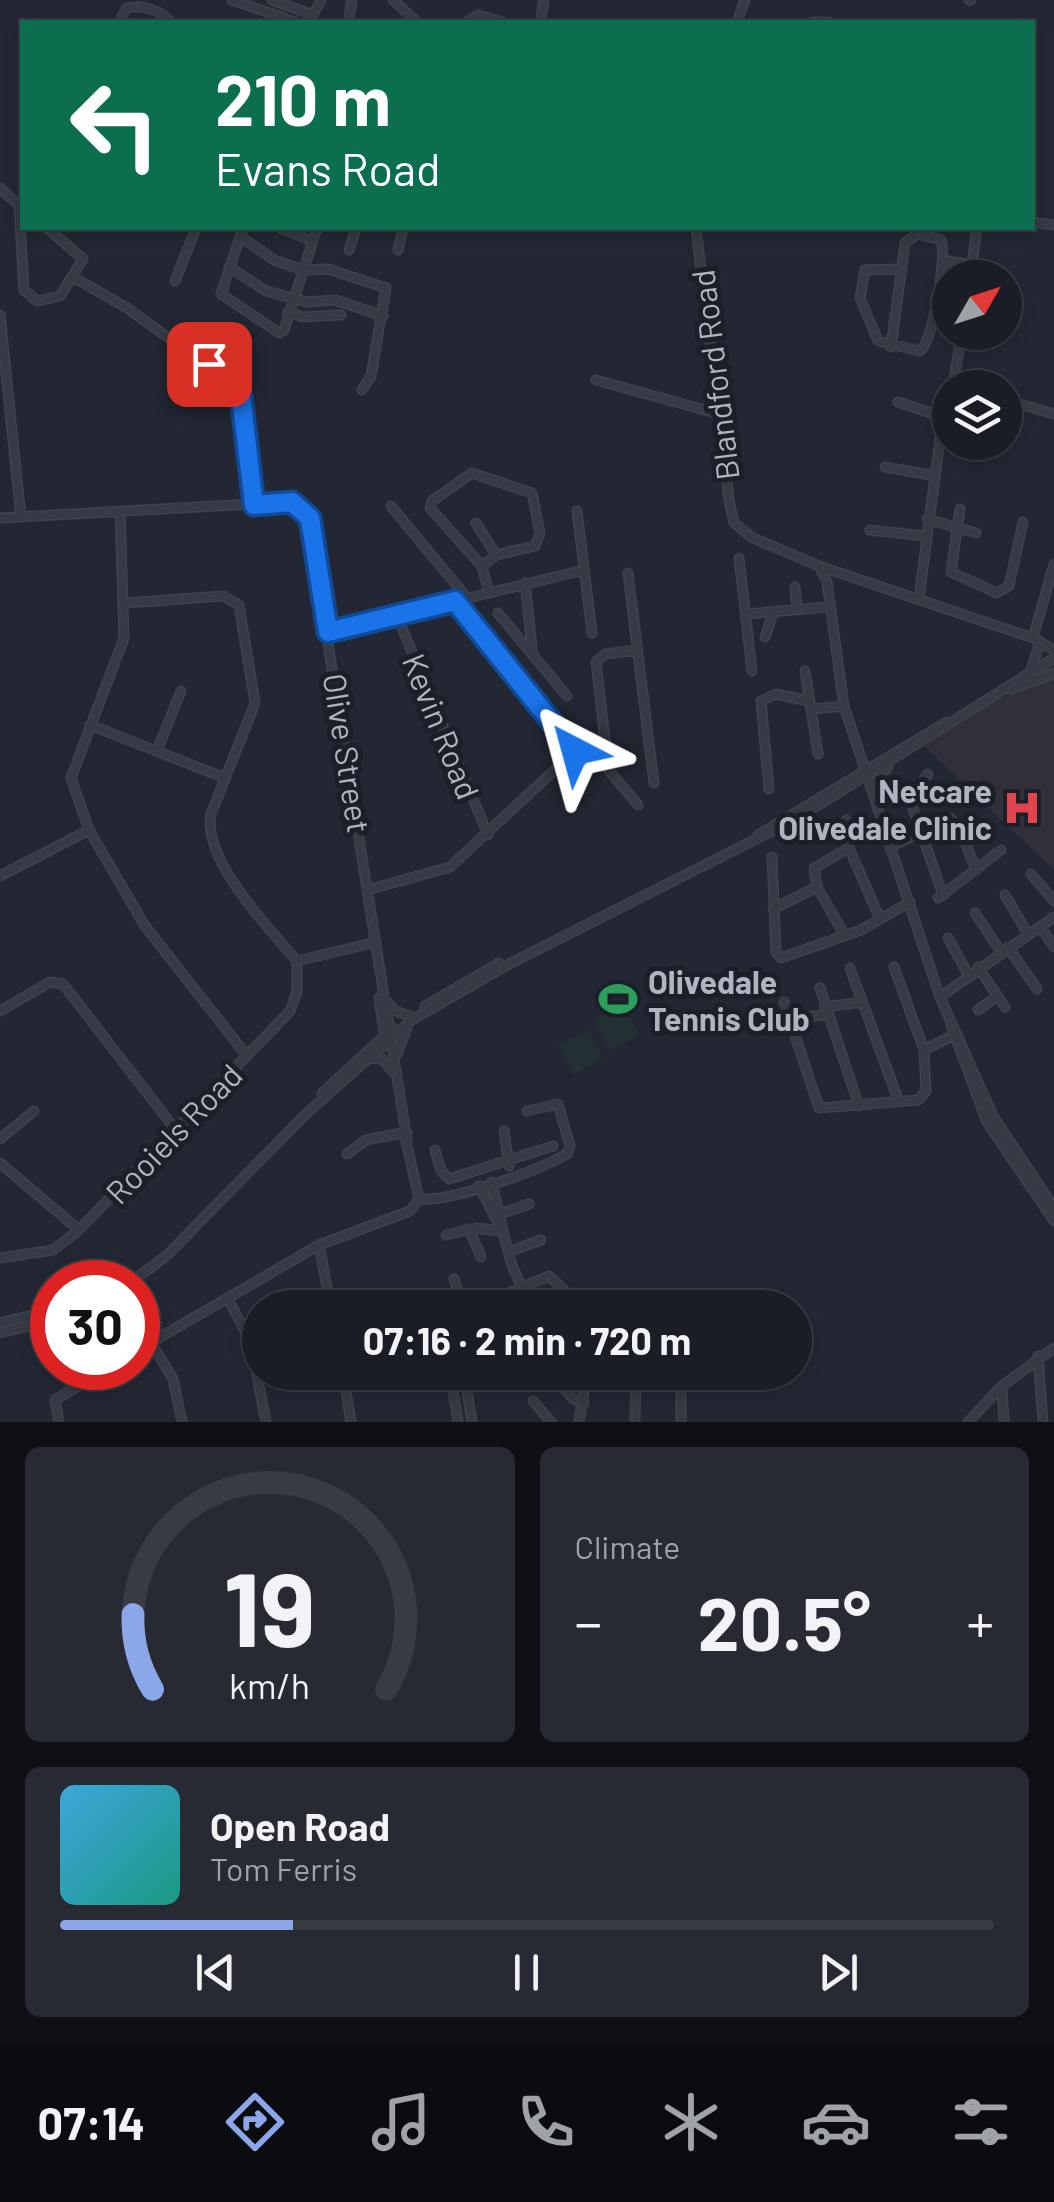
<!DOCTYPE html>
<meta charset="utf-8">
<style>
:root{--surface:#1a1d26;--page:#272a32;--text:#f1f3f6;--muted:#9fa2a7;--line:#383b43;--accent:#8ca7e9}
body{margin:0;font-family:Barlow,sans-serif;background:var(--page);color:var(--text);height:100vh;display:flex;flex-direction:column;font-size:38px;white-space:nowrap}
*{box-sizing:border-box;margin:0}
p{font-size:32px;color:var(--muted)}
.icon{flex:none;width:55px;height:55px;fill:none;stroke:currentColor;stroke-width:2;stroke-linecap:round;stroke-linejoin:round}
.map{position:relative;height:1422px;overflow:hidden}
.sheet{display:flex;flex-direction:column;gap:25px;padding:25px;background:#0e1015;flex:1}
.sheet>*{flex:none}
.top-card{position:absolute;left:20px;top:20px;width:1015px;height:210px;border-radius:0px;box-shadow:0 5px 15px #0003,0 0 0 2px var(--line);background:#0b6e4f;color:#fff;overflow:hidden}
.needle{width:65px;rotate:51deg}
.fabs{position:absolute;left:932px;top:260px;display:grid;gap:20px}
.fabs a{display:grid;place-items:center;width:90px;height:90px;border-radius:50%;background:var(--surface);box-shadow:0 5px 15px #0003,0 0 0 2px var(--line);font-size:50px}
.speed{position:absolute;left:30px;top:1260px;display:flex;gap:20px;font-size:50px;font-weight:700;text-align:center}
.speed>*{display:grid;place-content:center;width:130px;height:130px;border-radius:50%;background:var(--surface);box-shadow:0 5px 15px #0003,0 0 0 2px var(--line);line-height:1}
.speed .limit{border:15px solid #d22;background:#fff;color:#111}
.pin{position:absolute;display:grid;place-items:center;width:85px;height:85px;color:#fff;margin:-42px;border-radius:20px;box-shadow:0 5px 15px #0006}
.me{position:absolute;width:110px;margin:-55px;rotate:321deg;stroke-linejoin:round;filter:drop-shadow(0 0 8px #0008)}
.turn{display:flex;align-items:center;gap:35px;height:210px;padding:0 30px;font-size:45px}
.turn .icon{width:130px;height:130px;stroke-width:2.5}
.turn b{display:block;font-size:70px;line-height:85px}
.big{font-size:75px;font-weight:700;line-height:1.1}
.sheet .widget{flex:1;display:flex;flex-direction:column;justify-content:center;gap:15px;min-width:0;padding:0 35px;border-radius:15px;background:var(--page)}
.sheet .dial{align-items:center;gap:0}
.dial svg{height:260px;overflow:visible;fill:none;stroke:var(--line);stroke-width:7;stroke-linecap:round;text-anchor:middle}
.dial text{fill:var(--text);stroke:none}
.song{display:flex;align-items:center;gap:30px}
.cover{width:120px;height:120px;border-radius:15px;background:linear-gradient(135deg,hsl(200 70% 55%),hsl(170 70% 35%))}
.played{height:10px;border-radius:5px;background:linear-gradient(90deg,var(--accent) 25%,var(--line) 25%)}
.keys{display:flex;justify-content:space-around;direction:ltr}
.heat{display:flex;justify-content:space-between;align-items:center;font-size:55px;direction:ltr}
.sheet .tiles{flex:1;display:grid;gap:25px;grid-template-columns:1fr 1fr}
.widget:last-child{grid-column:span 2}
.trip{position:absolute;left:242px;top:1290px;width:570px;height:100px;border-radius:50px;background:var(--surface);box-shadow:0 5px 15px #0003,0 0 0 2px var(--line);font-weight:700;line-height:100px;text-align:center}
.tabs{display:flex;height:160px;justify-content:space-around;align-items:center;background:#0a0c0f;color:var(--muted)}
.tabs .icon{width:70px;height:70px}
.tabs .on{color:var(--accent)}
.tabs b{font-size:45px;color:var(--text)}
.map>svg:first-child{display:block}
.medical{fill:#312f39}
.green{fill:#243134}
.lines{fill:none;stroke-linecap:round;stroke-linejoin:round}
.minor-casing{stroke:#3e434d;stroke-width:11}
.minor{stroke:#353a44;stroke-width:8}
.route-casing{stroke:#114b97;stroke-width:25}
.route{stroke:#1a73e8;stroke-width:18}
.labels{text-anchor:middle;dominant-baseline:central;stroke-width:10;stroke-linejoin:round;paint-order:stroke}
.street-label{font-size:32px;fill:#afb4c1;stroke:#1a1f28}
.poi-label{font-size:32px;font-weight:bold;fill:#afb4c1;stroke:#1a1f28;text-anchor:end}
</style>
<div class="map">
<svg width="1054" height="1422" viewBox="0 0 1054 1422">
<rect width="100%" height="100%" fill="#222733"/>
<path class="medical" d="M1054,678v192l-130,-124 72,-46z"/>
<path class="green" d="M624,1005l15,30 -29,15 -16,-30z
M588,1030l15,29 -29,16 -16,-30z"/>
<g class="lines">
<g class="minor-casing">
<path id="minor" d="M232,0l63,22
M272,0l41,15 8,-15
M393,0l24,22
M969,0h2
M119,22l7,-13c14,-6 36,2 45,13
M348,22l4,-22
M467,22l11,-7 25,7
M540,22l4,-22
M737,22l8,-22
M812,22h17
M0,188l22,20
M19,205l5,85 13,11 23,-5 23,-37 -36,-31
M1032,222l22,3
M243,228l-22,66 58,39 5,-3 33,-102
M280,228l32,13
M696,228l33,272 5,23 19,15 66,28 214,72 21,12
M240,236l34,24 29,10 25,-1 58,19 -15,88 -9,14
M349,250l7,-22
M398,250l5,-22
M943,260l29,5
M229,267l37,24 41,11 28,-2 48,16
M73,277l54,31 110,79 5,13 12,105
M970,278l7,-50
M175,281l21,-53
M288,312l15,5 38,-2
M0,315l21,202
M891,347l14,-104 12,-9 24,6c6,16 -8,102 -21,111l-42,-10 -18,-43 5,-28 37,-1
M596,380l123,34
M961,388l-7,-9 8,-47
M1005,400l49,14
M898,402l39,13 5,9 -23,174
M885,467l50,9
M391,506l76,92
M960,509l-9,63 46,21 12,-7 14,-64
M577,511l15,122
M120,512l4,126 -53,140 18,52 56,96 102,130
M0,518l287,-16 20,10 100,628
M927,519l49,14
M476,523l20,32
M870,530l54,6
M739,558l13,113
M482,566l14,-11 39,-9 5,-13 -8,-40 -60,-20 -40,28 -2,7 52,58 7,27
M819,566l8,16 17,124 96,291 53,119 61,92
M628,573l26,210
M525,583l7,65
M795,587l2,22
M455,601l120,150
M125,603l98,-7 16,9 16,98 -44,111c-9,46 57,113 86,147
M498,613l69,83
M746,614l81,-7
M397,616l91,219
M328,632l256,-62
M765,637l9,-26
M1033,638l21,-74
M805,671l13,83
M1031,671l9,-30
M1012,689l42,-16
M811,709l33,-3
M90,725l135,53
M157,751l24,-60
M575,751l8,-4 13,8 42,50
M596,755l9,-15 -9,-78 9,-8 32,-4
M928,774l-19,23 34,98
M769,789l-8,-88 15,-7 33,7
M877,799v-19l11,-13
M846,820l3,28 31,71
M758,835l189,-113
M890,847l60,-29 9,8 17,44
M772,857l4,95 5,6 80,-28 49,-28
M1031,874l23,27
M0,876l89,-46
M371,889l79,-22 125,-116
M1005,895l23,39
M938,898l63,-48
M773,909l44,-22
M975,913l26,39
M1040,926l14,21
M845,936l-28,-49 -3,-19 35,-20
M948,938l21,38
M1008,947l29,42
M297,961l79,-19
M978,967l27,40
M850,968l49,134
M820,988l39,118
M940,997l114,-80
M379,998l6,41
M386,1001l9,10 15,5
M784,1002l35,106 99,-8 8,-9 -2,-41 -30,-83
M425,1006l74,-43
M825,1007l37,-5
M978,1010l19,-14
M0,1011l50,-29 13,2 112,145
M789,1020l39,-6
M951,1025l36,97 67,99
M924,1050l28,-14
M396,1056l11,-28
M369,1058l13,1 11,13
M322,1093l71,-65
M504,1131l5,35
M405,1136l14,63
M0,1139l34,-28
M435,1150l6,21 8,8 104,-33
M347,1154l19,-14 41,-8
M0,1163l79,67
M491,1182c14,44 13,89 46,126
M479,1186l19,37
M497,1215l32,-11
M469,1229l12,28
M446,1235l30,-7 25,3
M319,1245l12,63
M508,1252l33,-12
M0,1258l53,-8 26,-20 211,-219 7,-19v-31
M454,1279l10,29
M131,1282l34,-25 141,-143 106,-94 97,-56 287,-145 258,-161
M228,1299l22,41 16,82
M472,1308l77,-32 34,32
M0,1323l52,-13
M0,1333l52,-13
M151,1342l22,37 9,43
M138,1350l181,-105 91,-34 9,-12c33,3 118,-28 148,-45l3,-8 -12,-42 -31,7
M1038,1356l5,66
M343,1372l8,50
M450,1372l8,50
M464,1372l8,50
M550,1372l23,27 11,4
M1002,1386l2,36
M533,1401l18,21
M59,1422l-4,-22 53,-32
M579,1422l8,-50
M635,1422l1,-50
M681,1422v-42l5,-8
M968,1422l34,-36 52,-38"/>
</g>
<use href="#minor" class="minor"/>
</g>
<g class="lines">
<g class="route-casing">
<path id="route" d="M209,364l32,32 13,109 38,-3 18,16 18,114 127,-31 120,150"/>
</g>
<use href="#route" class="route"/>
</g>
<defs>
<g id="hospital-bare" transform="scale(3)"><path d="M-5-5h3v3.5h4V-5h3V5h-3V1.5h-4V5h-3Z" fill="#e0444e" stroke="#1a1f28" stroke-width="2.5" paint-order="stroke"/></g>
<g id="stadium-bare" transform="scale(3)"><path d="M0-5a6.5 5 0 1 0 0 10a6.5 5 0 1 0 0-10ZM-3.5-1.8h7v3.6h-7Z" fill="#2e9e5b" stroke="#1a1f28" stroke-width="2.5" paint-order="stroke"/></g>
</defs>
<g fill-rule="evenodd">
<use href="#hospital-bare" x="1022" y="808"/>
<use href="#stadium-bare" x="618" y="999"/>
</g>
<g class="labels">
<g class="street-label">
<text transform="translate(714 375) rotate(-97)">Blandford Road</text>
<text transform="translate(442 726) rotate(68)">Kevin Road</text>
<text transform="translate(348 753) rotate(81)">Olive Street</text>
<text transform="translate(173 1133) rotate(-46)">Rooiels Road</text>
</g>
<g class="poi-label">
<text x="992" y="790">Netcare<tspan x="992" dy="37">Olivedale Clinic</tspan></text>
<text x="648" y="981" text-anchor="start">Olivedale<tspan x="648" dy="37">Tennis Club</tspan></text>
</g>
</g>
</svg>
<div class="fabs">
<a><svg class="needle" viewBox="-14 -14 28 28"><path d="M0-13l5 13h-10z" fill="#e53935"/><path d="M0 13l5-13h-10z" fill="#9fa2a7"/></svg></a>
<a><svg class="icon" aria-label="layers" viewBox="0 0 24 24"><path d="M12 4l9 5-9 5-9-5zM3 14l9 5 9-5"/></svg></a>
</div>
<div class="speed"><div class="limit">30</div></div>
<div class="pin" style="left:209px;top:364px;background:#d93025"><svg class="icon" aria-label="arrive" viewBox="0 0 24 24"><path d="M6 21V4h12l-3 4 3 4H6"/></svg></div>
<svg class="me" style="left:575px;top:751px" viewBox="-20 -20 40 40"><path d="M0-17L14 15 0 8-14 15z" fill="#1a73e8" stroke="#fff" stroke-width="4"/></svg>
<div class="trip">07:16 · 2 min · 720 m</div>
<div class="top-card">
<div class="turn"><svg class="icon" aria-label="left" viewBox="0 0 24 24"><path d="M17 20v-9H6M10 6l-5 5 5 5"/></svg><div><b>210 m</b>Evans Road</div></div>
</div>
</div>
<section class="sheet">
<div class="tiles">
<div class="widget dial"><svg viewBox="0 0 100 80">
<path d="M14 69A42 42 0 1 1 86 69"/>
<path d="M14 69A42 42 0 0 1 8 46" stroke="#8ca7e9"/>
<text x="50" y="56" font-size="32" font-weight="700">19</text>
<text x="50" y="72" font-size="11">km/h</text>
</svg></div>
<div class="widget"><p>Climate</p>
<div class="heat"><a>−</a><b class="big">20.5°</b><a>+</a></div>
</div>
<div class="widget">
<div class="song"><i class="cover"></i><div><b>Open Road</b><p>Tom Ferris</p></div></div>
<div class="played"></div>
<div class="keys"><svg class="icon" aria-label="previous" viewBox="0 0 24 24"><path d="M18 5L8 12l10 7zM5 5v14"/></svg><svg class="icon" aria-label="pause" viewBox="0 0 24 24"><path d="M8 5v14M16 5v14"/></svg><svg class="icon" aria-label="next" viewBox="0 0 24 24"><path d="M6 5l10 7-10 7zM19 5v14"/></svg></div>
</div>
</div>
</section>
<nav class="tabs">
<b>07:14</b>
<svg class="icon on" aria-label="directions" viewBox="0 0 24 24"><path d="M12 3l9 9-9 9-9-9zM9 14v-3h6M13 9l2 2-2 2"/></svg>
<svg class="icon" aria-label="music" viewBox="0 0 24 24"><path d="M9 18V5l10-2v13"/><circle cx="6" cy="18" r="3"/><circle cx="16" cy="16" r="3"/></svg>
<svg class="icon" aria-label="phone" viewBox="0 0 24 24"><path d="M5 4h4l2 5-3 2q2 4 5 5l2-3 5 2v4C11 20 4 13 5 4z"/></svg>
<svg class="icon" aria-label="climate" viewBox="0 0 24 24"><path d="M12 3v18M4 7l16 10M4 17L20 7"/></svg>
<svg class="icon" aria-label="car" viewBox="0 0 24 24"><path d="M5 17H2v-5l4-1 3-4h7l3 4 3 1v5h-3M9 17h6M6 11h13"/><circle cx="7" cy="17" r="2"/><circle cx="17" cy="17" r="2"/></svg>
<svg class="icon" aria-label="filters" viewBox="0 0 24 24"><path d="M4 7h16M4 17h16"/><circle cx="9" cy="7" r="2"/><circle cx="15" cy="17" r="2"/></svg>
</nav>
